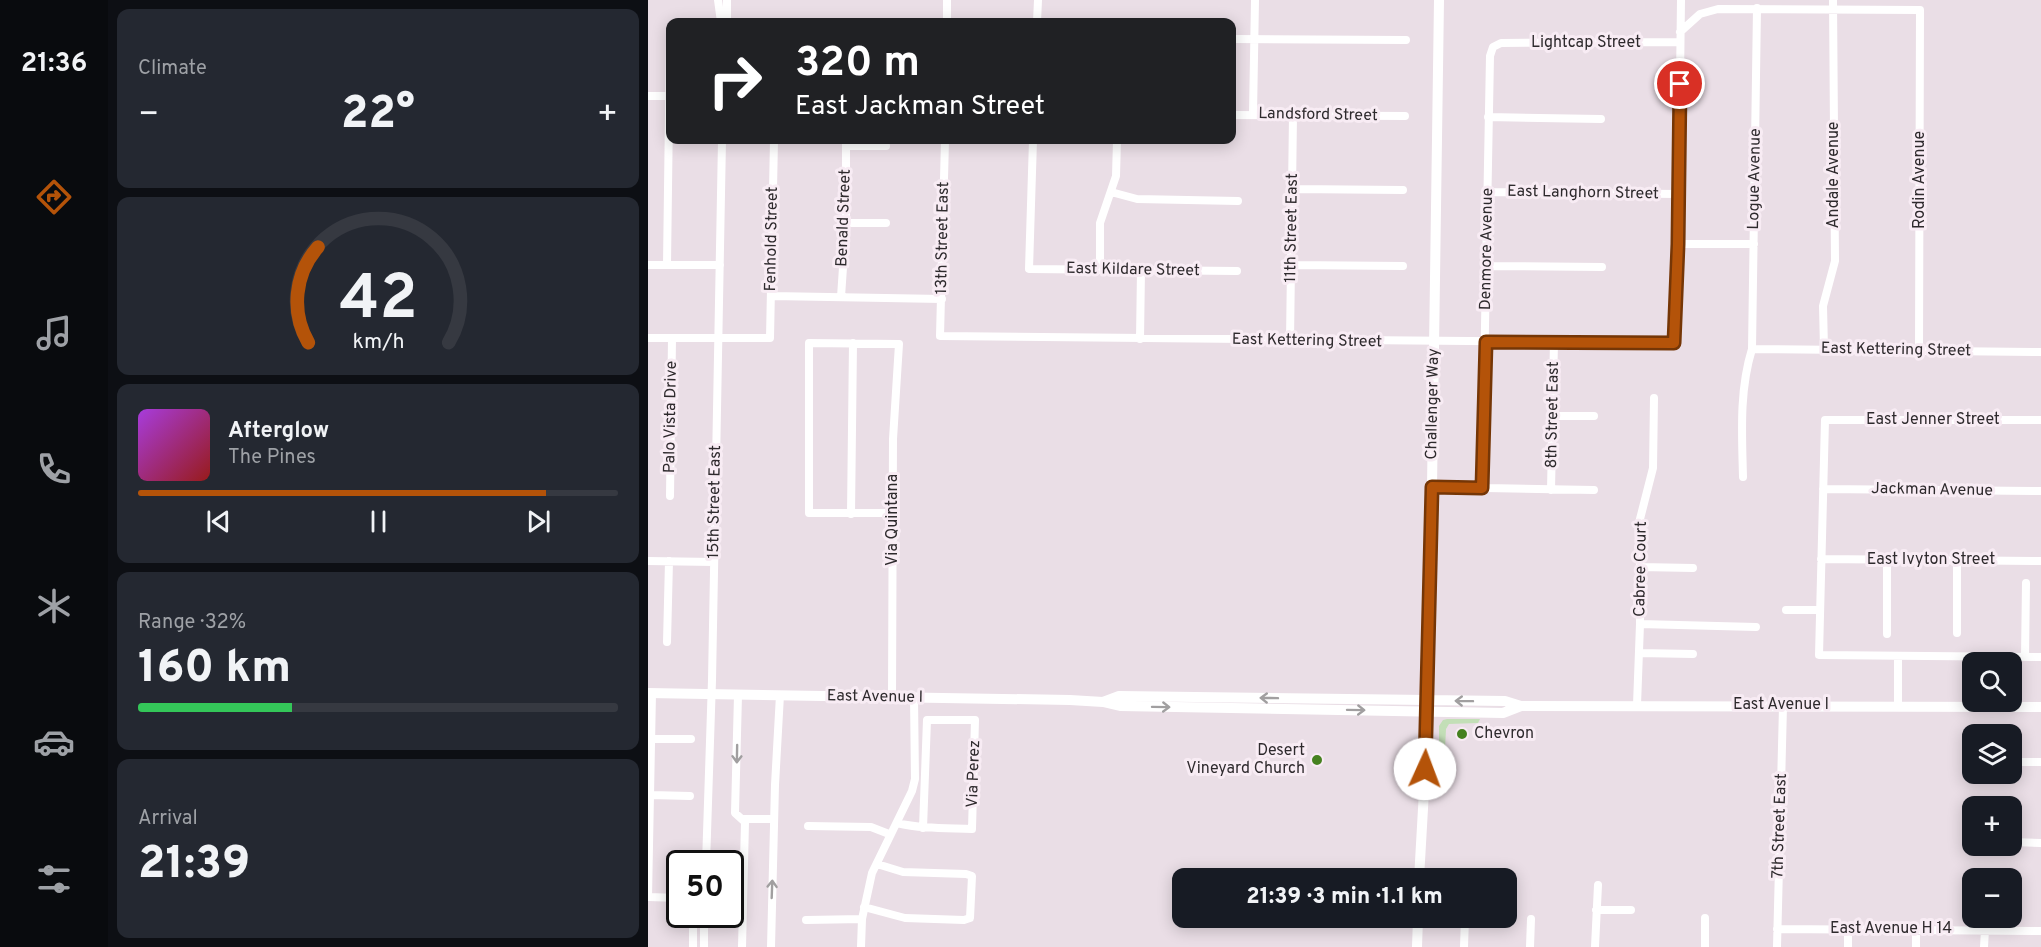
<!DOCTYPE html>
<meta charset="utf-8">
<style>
:root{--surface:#171b24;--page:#242831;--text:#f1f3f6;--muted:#9ea1a6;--line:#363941;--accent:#b45309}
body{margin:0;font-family:Overpass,sans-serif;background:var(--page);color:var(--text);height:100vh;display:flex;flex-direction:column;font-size:22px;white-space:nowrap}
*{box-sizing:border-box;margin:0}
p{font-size:20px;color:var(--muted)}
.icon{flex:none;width:33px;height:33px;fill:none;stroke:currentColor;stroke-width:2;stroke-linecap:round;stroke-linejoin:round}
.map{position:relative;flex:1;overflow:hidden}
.drawer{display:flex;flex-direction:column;gap:9px;padding:9px;background:#0d0f14;width:540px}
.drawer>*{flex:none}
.hud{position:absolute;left:18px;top:18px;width:570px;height:126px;border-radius:12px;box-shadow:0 3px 15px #0003;background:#202124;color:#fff;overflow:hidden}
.controls{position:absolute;left:1314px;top:652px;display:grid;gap:12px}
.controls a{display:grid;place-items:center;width:60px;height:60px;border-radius:12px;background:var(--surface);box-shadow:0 3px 15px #0003;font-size:30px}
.speed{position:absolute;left:18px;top:850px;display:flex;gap:12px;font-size:30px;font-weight:700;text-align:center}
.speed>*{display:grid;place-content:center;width:78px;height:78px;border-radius:50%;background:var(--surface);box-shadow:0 3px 15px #0003;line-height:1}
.speed .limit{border:3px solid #111;border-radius:9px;background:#fff;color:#111}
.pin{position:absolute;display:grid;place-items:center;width:51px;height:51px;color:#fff;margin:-26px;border:3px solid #fff;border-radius:50%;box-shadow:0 2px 6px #0007}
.me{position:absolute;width:66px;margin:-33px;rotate:2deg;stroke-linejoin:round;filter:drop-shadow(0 0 4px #0008)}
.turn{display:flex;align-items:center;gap:21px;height:126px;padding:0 30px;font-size:27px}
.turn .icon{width:78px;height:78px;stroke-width:2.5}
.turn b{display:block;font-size:42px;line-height:51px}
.big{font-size:45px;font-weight:800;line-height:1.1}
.drawer .tile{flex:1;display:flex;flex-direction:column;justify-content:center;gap:9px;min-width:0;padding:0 21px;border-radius:12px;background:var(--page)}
.drawer .dial{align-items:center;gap:0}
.dial svg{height:156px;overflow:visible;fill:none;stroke:var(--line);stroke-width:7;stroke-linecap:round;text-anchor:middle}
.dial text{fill:var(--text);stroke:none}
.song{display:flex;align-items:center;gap:18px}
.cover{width:72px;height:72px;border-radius:9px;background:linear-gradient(135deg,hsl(280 70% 55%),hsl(0 70% 35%))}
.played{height:6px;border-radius:3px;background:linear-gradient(90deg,var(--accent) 85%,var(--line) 85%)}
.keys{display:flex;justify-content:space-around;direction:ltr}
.heat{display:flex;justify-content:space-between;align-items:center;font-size:33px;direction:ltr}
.charge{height:9px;border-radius:4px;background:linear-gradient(90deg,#34c759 32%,var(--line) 0)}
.trip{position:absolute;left:524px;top:868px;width:345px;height:60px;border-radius:12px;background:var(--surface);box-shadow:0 3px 15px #0003;font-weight:800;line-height:60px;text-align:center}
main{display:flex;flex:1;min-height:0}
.menu{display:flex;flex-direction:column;width:108px;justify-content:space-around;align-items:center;background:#090b0e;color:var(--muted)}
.menu .icon{width:42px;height:42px}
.menu .on{color:var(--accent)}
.menu b{font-size:27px;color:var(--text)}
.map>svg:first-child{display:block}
.green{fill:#c3dfb7}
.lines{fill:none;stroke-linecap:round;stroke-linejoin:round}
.minor{stroke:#fff;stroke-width:8}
.major{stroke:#fff;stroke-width:10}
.oneway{stroke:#a19fa0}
.route-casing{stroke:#753606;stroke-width:15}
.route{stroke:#b45309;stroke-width:10}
.poi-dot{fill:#45811f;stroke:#f8ecf4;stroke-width:2}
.labels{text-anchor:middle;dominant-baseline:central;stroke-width:6;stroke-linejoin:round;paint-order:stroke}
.street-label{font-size:16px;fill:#2e2a2d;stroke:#f8ecf4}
.poi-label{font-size:16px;fill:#2e2a2d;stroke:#f8ecf4;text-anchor:start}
</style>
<main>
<nav class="menu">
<b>21:36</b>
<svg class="icon on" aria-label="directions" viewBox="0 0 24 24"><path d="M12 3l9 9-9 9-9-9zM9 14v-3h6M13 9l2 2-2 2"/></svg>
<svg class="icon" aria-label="music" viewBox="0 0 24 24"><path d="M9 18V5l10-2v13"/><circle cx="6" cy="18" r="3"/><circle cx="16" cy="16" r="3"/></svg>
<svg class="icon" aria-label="phone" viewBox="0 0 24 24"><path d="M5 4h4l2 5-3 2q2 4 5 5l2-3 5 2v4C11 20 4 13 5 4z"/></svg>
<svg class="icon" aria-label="climate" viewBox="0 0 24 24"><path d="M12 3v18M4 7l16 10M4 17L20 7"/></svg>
<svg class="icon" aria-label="car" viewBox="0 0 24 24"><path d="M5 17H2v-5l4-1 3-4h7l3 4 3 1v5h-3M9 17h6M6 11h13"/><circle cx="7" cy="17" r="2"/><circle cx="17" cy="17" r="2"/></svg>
<svg class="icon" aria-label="filters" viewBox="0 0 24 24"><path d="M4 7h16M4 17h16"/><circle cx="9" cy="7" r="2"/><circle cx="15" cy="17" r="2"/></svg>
</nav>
<section class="drawer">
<div class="tile"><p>Climate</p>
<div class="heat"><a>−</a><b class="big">22°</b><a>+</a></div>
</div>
<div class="tile dial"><svg viewBox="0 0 100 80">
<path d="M14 69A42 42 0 1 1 86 69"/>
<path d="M14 69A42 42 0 0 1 19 20" stroke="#b45309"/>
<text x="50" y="56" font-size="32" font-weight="700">42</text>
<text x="50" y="72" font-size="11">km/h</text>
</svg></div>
<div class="tile">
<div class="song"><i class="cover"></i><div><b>Afterglow</b><p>The Pines</p></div></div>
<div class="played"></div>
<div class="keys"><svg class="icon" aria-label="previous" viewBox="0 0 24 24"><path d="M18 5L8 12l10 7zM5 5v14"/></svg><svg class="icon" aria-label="pause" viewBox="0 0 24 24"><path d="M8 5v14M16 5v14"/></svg><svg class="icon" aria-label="next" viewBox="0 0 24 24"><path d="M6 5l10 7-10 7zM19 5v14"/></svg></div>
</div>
<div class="tile"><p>Range · 32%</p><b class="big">160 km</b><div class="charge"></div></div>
<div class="tile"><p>Arrival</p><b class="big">21:39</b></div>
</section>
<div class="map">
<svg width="1393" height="947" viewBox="0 0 1393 947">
<rect width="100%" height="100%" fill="#eadee6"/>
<path class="green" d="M799,719h33l-2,4 -29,1 -3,5 -1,20h-6v-23l4,-6z"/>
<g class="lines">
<path class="minor" d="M70,0l3,22
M79,0v22
M299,22v-22
M389,22l1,-22
M1032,32l20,-18 18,-5 202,1 -1,340
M584,39l174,1
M0,96h22
M605,114l2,-114
M584,115l173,1
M840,117l113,2
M297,140l-5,196 734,7 4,-99 3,-244
M385,140l-4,129 208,2
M198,146h40
M645,189l110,1
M463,192l26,7 101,2
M839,192l191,2
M198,223h40
M1030,244h76
M0,265h72
M19,265l3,-228
M643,265l112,1
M838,266l116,1
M452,270v-47l16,-47 1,-36
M124,296l170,3
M193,297l5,-74v-83
M0,338h122l4,-198
M492,339l1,-69
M642,341l3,-226
M1104,349l289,3
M1176,349l-1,-43 12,-45 -2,-261
M905,416h41
M1393,420h-216l-6,235 222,2
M1095,477c-1,-42 -4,-86 9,-128l5,-341
M784,487l162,3
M834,488l8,-432 3,-9 8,-4 179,-1
M1175,489l218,2
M903,490l3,-149
M22,496l2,-158
M203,514l2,-171
M1173,559l220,2
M1309,560v73
M0,561l66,1
M1239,561v73
M992,567l53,1
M1138,610h33
M992,624l116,3
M19,642l2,-81
M991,653l54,1
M1250,656v50
M1377,657l1,-74
M90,695l-3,118 10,9 -3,125
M244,697l1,-258 6,-95 -90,-1v170h84
M989,705l3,-81v-105l13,-51 1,-70
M4,739h39
M1364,762h29
M3,795l39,1
M94,819h32
M249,823c25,6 50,5 75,6l3,-109h-48l-4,108
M160,826l63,1 18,7
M1364,842l29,1
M58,864l6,-184 10,-540
M0,897l4,-204
M0,897l32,1
M216,907l41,11 59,2 6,-2 2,-42 -6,-2 -63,-2 -26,-8
M948,910h35
M158,920l56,-1
M1129,929l264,2
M45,947v-32
M56,947v-32
M123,947l4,-162 5,-90
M213,947l1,-28 10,-46 40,-82 3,-12 -1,-82
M816,947l1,-29
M882,947l1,-28
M947,947l3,-62
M1057,947v-29
M1129,947l6,-241
M1200,947v-18
M1268,947v-18
M1336,947l1,-17"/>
<path class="major" d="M0,693l422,7 33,2 17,4 383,7 18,-7
M455,702l16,-6 386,5 16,5 520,1
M771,879l7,-123 -1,-56 7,-213 7,-487
M769,947l1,-29"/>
</g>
<defs><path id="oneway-shaft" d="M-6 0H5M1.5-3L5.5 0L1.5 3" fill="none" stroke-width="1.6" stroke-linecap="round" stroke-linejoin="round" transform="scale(1.5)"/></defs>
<g class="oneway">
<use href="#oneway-shaft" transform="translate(621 698) rotate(-179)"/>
<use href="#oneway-shaft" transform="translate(816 701) rotate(-179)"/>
<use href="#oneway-shaft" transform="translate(513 707) rotate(1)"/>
<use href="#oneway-shaft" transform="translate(708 710) rotate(1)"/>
<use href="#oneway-shaft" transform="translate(89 754) rotate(91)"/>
<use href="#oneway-shaft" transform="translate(124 889) rotate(-88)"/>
</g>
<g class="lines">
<g class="route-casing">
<path id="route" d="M777,769l7,-282 50,1 4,-146 188,1 4,-99 2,-160"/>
</g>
<use href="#route" class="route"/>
</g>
<g class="poi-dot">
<circle cx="814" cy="734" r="6"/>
<circle cx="669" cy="760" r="6"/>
</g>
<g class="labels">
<g class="street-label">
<text x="938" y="43">Lightcap Street</text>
<text transform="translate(670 115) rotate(1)">Landsford Street</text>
<text transform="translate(1186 175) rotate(-90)">Andale Avenue</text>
<text transform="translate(1107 179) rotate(-89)">Logue Avenue</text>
<text transform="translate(1272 180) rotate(-90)">Rodin Avenue</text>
<text transform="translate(935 193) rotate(1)">East Langhorn Street</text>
<text transform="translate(196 218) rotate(-88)">Benald Street</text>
<text transform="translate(644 228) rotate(-89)">11th Street East</text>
<text transform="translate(295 238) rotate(-89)">13th Street East</text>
<text transform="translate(124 239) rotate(-89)">Fenhold Street</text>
<text transform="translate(839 249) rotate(-89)">Denmore Avenue</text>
<text transform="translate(485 270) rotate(1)">East Kildare Street</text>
<text transform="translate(659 341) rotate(1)">East Kettering Street</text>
<text transform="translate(1248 350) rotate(1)">East Kettering Street</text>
<text transform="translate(785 404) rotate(-89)">Challenger Way</text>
<text transform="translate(905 415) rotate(-89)">8th Street East</text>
<text transform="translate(23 417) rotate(-89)">Palo Vista Drive</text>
<text x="1285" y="420">East Jenner Street</text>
<text transform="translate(1284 490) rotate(1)">Jackman Avenue</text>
<text transform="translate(67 502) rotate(-89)">15th Street East</text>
<text transform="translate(245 520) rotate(-90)">Via Quintana</text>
<text x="1283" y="560">East Ivyton Street</text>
<text transform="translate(993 569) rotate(-89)">Cabree Court</text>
<text transform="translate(227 697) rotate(1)">East Avenue I</text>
<text x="1133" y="705">East Avenue I</text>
<text transform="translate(326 774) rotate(-88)">Via Perez</text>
<text transform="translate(1132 826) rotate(-88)">7th Street East</text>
<text x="1243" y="929">East Avenue H 14</text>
</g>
<g class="poi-label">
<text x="826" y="734">Chevron</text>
<text x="657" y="751" text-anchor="end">Desert<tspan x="657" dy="18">Vineyard Church</tspan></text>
</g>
</g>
</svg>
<div class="controls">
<a><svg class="icon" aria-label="search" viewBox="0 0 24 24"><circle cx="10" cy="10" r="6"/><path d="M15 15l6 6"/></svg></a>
<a><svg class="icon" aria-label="layers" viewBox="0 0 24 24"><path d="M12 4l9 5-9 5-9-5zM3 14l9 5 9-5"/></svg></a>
<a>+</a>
<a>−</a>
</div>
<div class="speed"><div class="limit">50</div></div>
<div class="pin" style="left:1032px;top:84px;background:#d93025"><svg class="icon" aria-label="arrive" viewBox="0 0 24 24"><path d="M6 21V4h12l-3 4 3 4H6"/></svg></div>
<svg class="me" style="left:777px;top:769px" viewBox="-20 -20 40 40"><circle r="19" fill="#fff"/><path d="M0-13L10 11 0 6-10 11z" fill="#b45309"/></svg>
<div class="trip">21:39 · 3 min · 1.1 km</div>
<div class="hud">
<div class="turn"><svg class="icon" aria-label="right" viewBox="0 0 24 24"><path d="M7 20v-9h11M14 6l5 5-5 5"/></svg><div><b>320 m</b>East Jackman Street</div></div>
</div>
</div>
</main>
